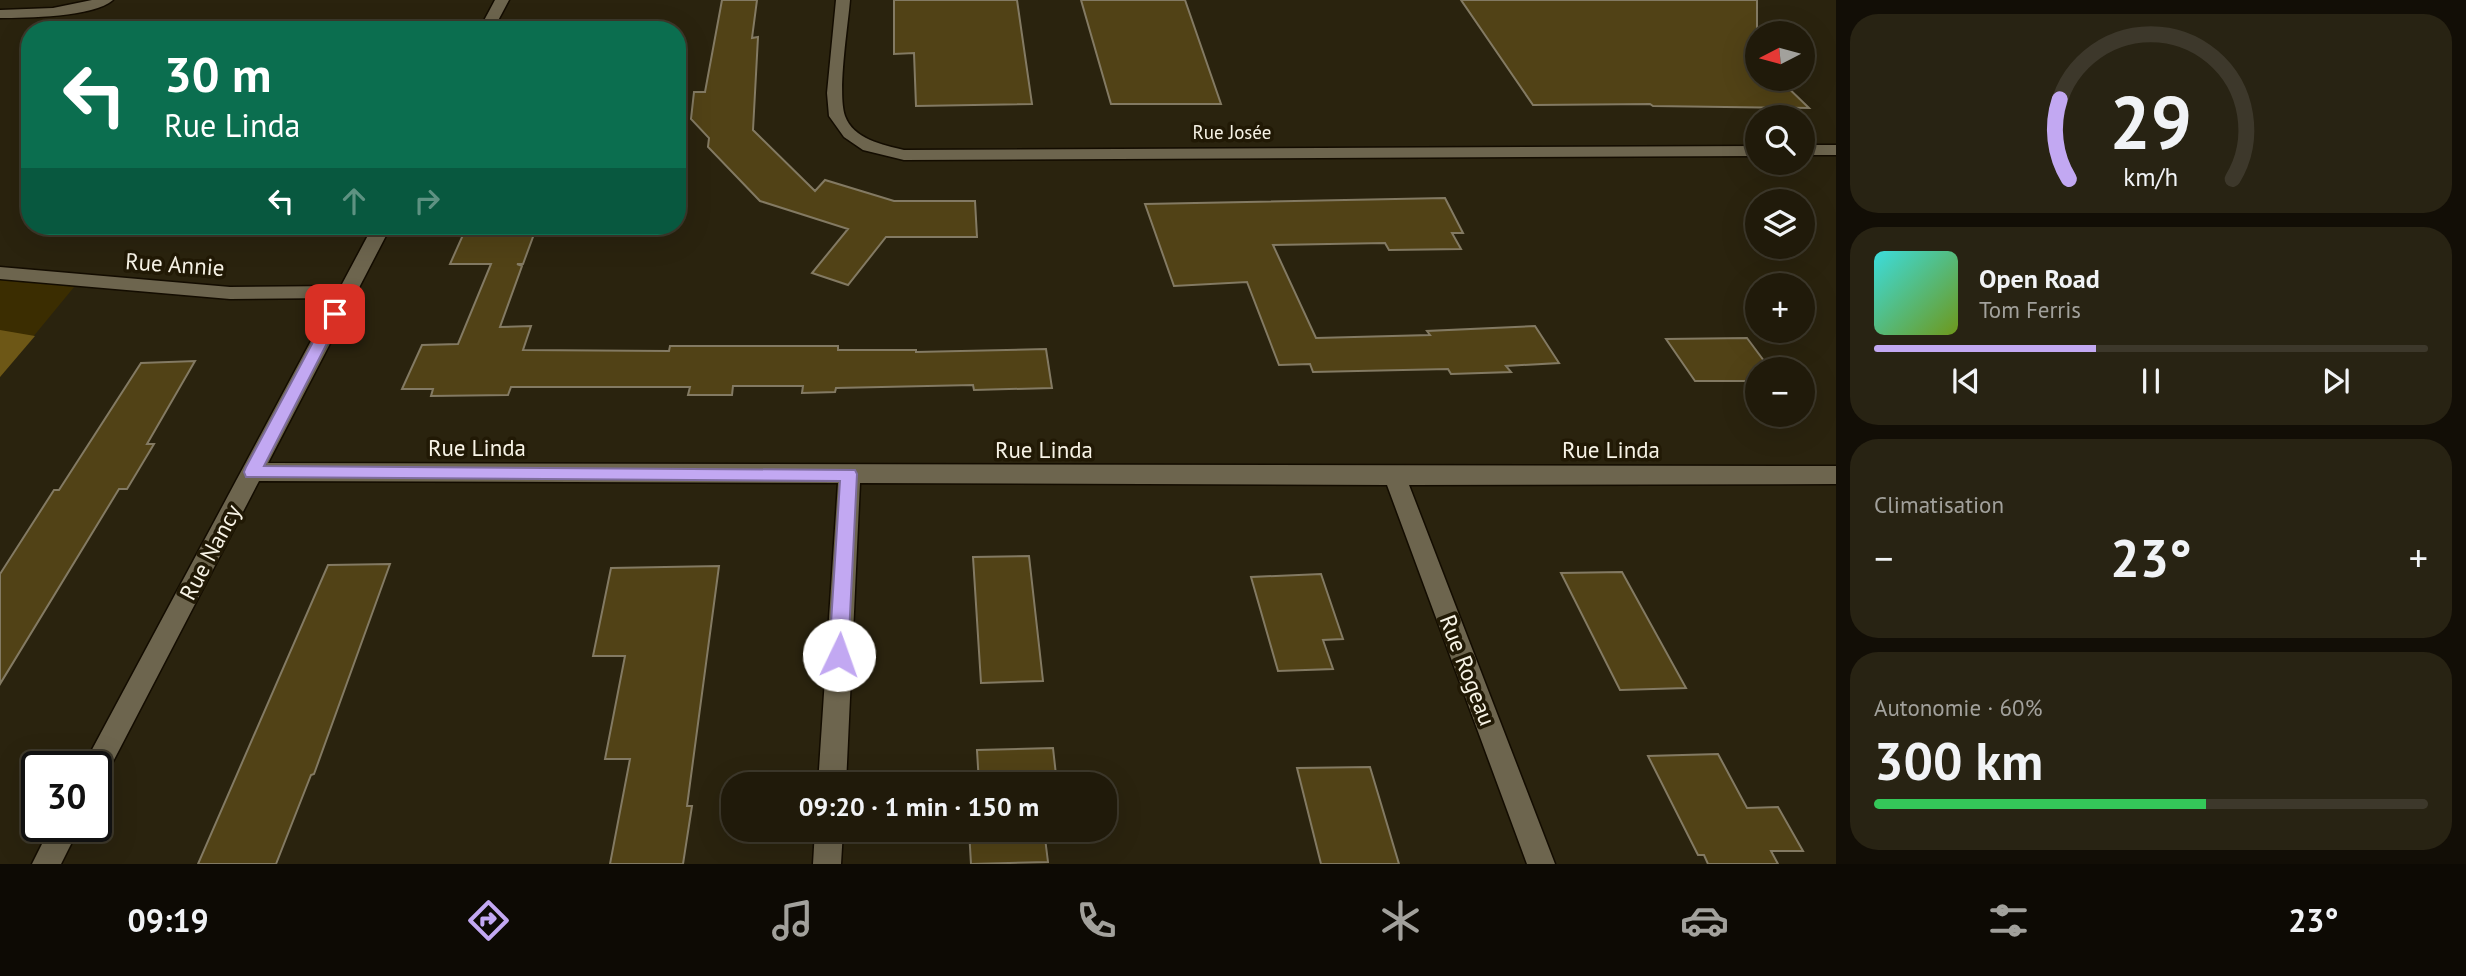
<!DOCTYPE html>
<html lang="fr">
<meta charset="utf-8">
<style>
:root{--surface:#201a0a;--page:#282313;--text:#f1f3f6;--muted:#a2a19c;--line:#3d382b;--accent:#c2a8f2}
body{margin:0;font-family:"PT Sans",sans-serif;background:var(--page);color:var(--text);height:100vh;display:flex;flex-direction:column;font-size:26px;white-space:nowrap}
*{box-sizing:border-box;margin:0}
p{font-size:23px;color:var(--muted)}
.icon{flex:none;width:38px;height:38px;fill:none;stroke:currentColor;stroke-width:2;stroke-linecap:round;stroke-linejoin:round}
.map{position:relative;flex:1;overflow:hidden}
.drawer{display:flex;flex-direction:column;gap:14px;padding:14px;background:#120e06;width:630px}
.drawer>*{flex:none}
.guide{position:absolute;left:21px;top:21px;width:665px;height:214px;border-radius:28px;box-shadow:0 7px 28px #0002,0 0 0 2px var(--line);background:#0b6e4f;color:#fff;overflow:hidden}
.needle{width:46px;rotate:264deg}
.buttons{position:absolute;left:1745px;top:21px;display:grid;gap:14px}
.buttons a{display:grid;place-items:center;width:70px;height:70px;border-radius:50%;background:var(--surface);box-shadow:0 7px 28px #0002,0 0 0 2px var(--line);font-size:35px}
.speed{position:absolute;left:21px;top:751px;display:flex;gap:14px;font-size:35px;font-weight:700;text-align:center}
.speed>*{display:grid;place-content:center;width:91px;height:91px;border-radius:50%;background:var(--surface);box-shadow:0 7px 28px #0002,0 0 0 2px var(--line);line-height:1}
.speed .limit{border:4px solid #111;border-radius:10px;background:#fff;color:#111}
.pin{position:absolute;display:grid;place-items:center;width:60px;height:60px;color:#fff;margin:-30px;border-radius:14px;box-shadow:0 4px 10px #0006}
.me{position:absolute;width:77px;margin:-38px;rotate:3deg;stroke-linejoin:round;filter:drop-shadow(0 0 5px #0008)}
.turn{display:flex;align-items:center;gap:24px;height:147px;padding:0 28px;font-size:32px}
.turn .icon{width:91px;height:91px;stroke-width:2.5}
.turn b{display:block;font-size:49px;line-height:60px}
.lanes{display:flex;align-items:center;height:66px;padding:0 28px;background:#0003;justify-content:center;gap:35px;direction:ltr}
.lanes .off{opacity:.35}
.big{font-size:52px;font-weight:700;line-height:1.1}
.drawer .tile{flex:1;display:flex;flex-direction:column;justify-content:center;gap:10px;min-width:0;padding:0 24px;border-radius:28px;background:var(--page)}
.drawer .dial{align-items:center;gap:0}
.dial svg{height:182px;overflow:visible;fill:none;stroke:var(--line);stroke-width:7;stroke-linecap:round;text-anchor:middle}
.dial text{fill:var(--text);stroke:none}
.song{display:flex;align-items:center;gap:21px}
.cover{width:84px;height:84px;border-radius:10px;background:linear-gradient(135deg,hsl(180 70% 55%),hsl(80 70% 35%))}
.played{height:7px;border-radius:4px;background:linear-gradient(90deg,var(--accent) 40%,var(--line) 40%)}
.keys{display:flex;justify-content:space-around;direction:ltr}
.heat{display:flex;justify-content:space-between;align-items:center;font-size:38px;direction:ltr}
.charge{height:10px;border-radius:5px;background:linear-gradient(90deg,#34c759 60%,var(--line) 0)}
.trip{position:absolute;left:721px;top:772px;width:396px;height:70px;border-radius:28px;background:var(--surface);box-shadow:0 7px 28px #0002,0 0 0 2px var(--line);font-weight:700;line-height:70px;text-align:center}
.tabs{display:flex;height:112px;justify-content:space-around;align-items:center;background:#0d0a04;color:var(--muted)}
.tabs .icon{width:49px;height:49px}
.tabs .current{color:var(--accent)}
.tabs b{font-size:32px;color:var(--text)}
main{display:flex;flex:1;min-height:0}
.map>svg:first-child{display:block}
.green{fill:#3b2d01}
.forest{fill:#6d5716}
.building{fill:#514216;stroke:#837a63;stroke-width:2}
.lines{fill:none;stroke-linecap:round;stroke-linejoin:round}
.street-casing{stroke:#130c00;stroke-width:3}
.street{fill:#6d654e;fill-rule:evenodd}
.route{fill:#c2a8f2;stroke:#7e6d9d;stroke-width:2}
.labels{text-anchor:middle;dominant-baseline:central;stroke-width:7;stroke-linejoin:round;paint-order:stroke}
.far-street-label{font-size:19px;fill:#f7f3e6;stroke:#211905}
.street-label{font-size:23px;fill:#f7f3e6;stroke:#211905}
</style>
<main>
<div class="map">
<svg width="1836" height="864" viewBox="0 0 1836 864">
<rect width="100%" height="100%" fill="#2a230e"/>
<path class="green" d="M0,273l79,8 -79,96z"/>
<path class="forest" d="M0,330l35,6 -35,41z"/>
<path class="building" d="M722,0h35l-5,38 6,-1 -5,93 62,61 10,-11 69,21h81l2,36h-91l-38,48 -36,-12 36,-44 -88,-28 -52,-54 1,-9 -18,-19 3,-27h11z
M894,0h123l15,104 -116,2 -2,-53 -20,1z
M1081,0h104l36,104h-110z
M1461,0h296v79h22l30,29 -156,-2 -3,-2 -117,1z
M1445,198l18,35h-11l9,16 -72,1 -4,-7 -112,2 43,93 114,-3 -3,-4 108,-5 24,37 -53,3 5,6 -60,2 -3,-5 -135,3 -3,-8 -31,1 -32,-83 -73,4 -29,-82z
M467,226h70l-14,38h-6l5,2 -22,61 31,-1 -8,24 146,1 1,-5h168v4h78v2l130,-3 6,39 -78,2 -1,-5 -137,3 -1,4 -33,1 1,-7h-70l-1,9h-44l2,-8h-179l-3,8 -77,1 2,-7h-31l20,-44 36,-1 33,-80h-41z
M1747,338l23,31h-13v12h-62l-29,-42z
M195,361l-48,83h7l-27,45h-8l-119,195v-110l54,-84h5l82,-127z
M1029,556l14,125 -62,2 -8,-126z
M390,564l-76,210 -3,1 -35,89h-78l130,-299z
M719,566l-32,240h5l-9,58h-73l20,-105h-25l20,-103h-32l18,-88z
M1622,572l64,116 -66,2 -59,-117z
M1321,574l22,65 -20,1 10,29 -55,2 -27,-94z
M1053,748l4,36h-78l-2,-34z
M1718,754l29,54 31,-1 25,44h-32l7,13h-70l-4,-9h-6l-50,-99z
M1370,767l29,97h-78l-24,-96z
M969,830h75l4,32 -77,2z"/>
<g class="lines">
<g class="street-casing">
<path id="street" d="M92,0h21c-19,17 -87,18 -113,18v-8l53,-2z
M495,0h14l-16,30h-14z
M836,0h14c-2,26 -13,93 -5,116 8,23 38,29 59,34l853,-4v10l-853,4 -41,-10 -19,-13 -15,-21 -2,-23z
M1802,145h34v10h-34z
M373,226h18l-123,237 1568,3v18l-427,1 146,379h-28l-140,-379 -527,-2 -14,301h-28l20,-301 -579,-2 -154,296 -9,4v-15h-13l4,-7 247,-461 -104,1 -230,-20v-12l230,20 111,-1z
M51,826h29l-19,38h-29z
M815,830h28l-2,34h-28z"/>
</g>
<use href="#street" class="street"/>
</g>
<path class="route" d="M335,309l7,5 -78,152 591,4 2,4 -9,181 -3,6 -6,3 -7,-3 -3,-6 11,-174 -594,-4 -2,-5 2,-5 82,-153z"/>
<g class="labels">
<g class="far-street-label">
<text x="1232" y="132">Rue Josée</text>
</g>
<g class="street-label">
<text transform="translate(175 264) rotate(4)">Rue Annie</text>
<text x="477" y="447">Rue Linda</text>
<text x="1044" y="449">Rue Linda</text>
<text x="1611" y="449">Rue Linda</text>
<text transform="translate(210 552) rotate(-62)">Rue Nancy</text>
<text transform="translate(1468 670) rotate(69)">Rue Rogeau</text>
</g>
</g>
</svg>
<div class="buttons">
<a><svg class="needle" viewBox="-14 -14 28 28"><path d="M0-13l5 13h-10z" fill="#e53935"/><path d="M0 13l5-13h-10z" fill="#a2a19c"/></svg></a>
<a><svg class="icon" aria-label="search" viewBox="0 0 24 24"><circle cx="10" cy="10" r="6"/><path d="M15 15l6 6"/></svg></a>
<a><svg class="icon" aria-label="layers" viewBox="0 0 24 24"><path d="M12 4l9 5-9 5-9-5zM3 14l9 5 9-5"/></svg></a>
<a>+</a>
<a>−</a>
</div>
<div class="speed"><div class="limit">30</div></div>
<div class="pin" style="left:335px;top:314px;background:#d93025"><svg class="icon" aria-label="arrive" viewBox="0 0 24 24"><path d="M6 21V4h12l-3 4 3 4H6"/></svg></div>
<svg class="me" style="left:839px;top:655px" viewBox="-20 -20 40 40"><circle r="19" fill="#fff"/><path d="M0-13L10 11 0 6-10 11z" fill="#c2a8f2"/></svg>
<div class="trip">09:20 · 1 min · 150 m</div>
<div class="guide">
<div class="turn"><svg class="icon" aria-label="left" viewBox="0 0 24 24"><path d="M17 20v-9H6M10 6l-5 5 5 5"/></svg><div><b>30 m</b>Rue Linda</div></div>
<div class="lanes"><svg class="icon" aria-label="left" viewBox="0 0 24 24"><path d="M17 20v-9H6M10 6l-5 5 5 5"/></svg><svg class="icon off" aria-label="ahead" viewBox="0 0 24 24"><path d="M12 20V5M6 11l6-6 6 6"/></svg><svg class="icon off" aria-label="right" viewBox="0 0 24 24"><path d="M7 20v-9h11M14 6l5 5-5 5"/></svg></div>
</div>
</div>
<section class="drawer">
<div class="tile dial"><svg viewBox="0 0 100 80">
<path d="M14 69A42 42 0 1 1 86 69"/>
<path d="M14 69A42 42 0 0 1 10 34" stroke="#c2a8f2"/>
<text x="50" y="56" font-size="32" font-weight="700">29</text>
<text x="50" y="72" font-size="11">km/h</text>
</svg></div>
<div class="tile">
<div class="song"><i class="cover"></i><div><b>Open Road</b><p>Tom Ferris</p></div></div>
<div class="played"></div>
<div class="keys"><svg class="icon" aria-label="previous" viewBox="0 0 24 24"><path d="M18 5L8 12l10 7zM5 5v14"/></svg><svg class="icon" aria-label="pause" viewBox="0 0 24 24"><path d="M8 5v14M16 5v14"/></svg><svg class="icon" aria-label="next" viewBox="0 0 24 24"><path d="M6 5l10 7-10 7zM19 5v14"/></svg></div>
</div>
<div class="tile"><p>Climatisation</p>
<div class="heat"><a>−</a><b class="big">23°</b><a>+</a></div>
</div>
<div class="tile"><p>Autonomie · 60%</p><b class="big">300 km</b><div class="charge"></div></div>
</section>
</main>
<nav class="tabs">
<b>09:19</b>
<svg class="icon current" aria-label="directions" viewBox="0 0 24 24"><path d="M12 3l9 9-9 9-9-9zM9 14v-3h6M13 9l2 2-2 2"/></svg>
<svg class="icon" aria-label="music" viewBox="0 0 24 24"><path d="M9 18V5l10-2v13"/><circle cx="6" cy="18" r="3"/><circle cx="16" cy="16" r="3"/></svg>
<svg class="icon" aria-label="phone" viewBox="0 0 24 24"><path d="M5 4h4l2 5-3 2q2 4 5 5l2-3 5 2v4C11 20 4 13 5 4z"/></svg>
<svg class="icon" aria-label="climate" viewBox="0 0 24 24"><path d="M12 3v18M4 7l16 10M4 17L20 7"/></svg>
<svg class="icon" aria-label="car" viewBox="0 0 24 24"><path d="M5 17H2v-5l4-1 3-4h7l3 4 3 1v5h-3M9 17h6M6 11h13"/><circle cx="7" cy="17" r="2"/><circle cx="17" cy="17" r="2"/></svg>
<svg class="icon" aria-label="filters" viewBox="0 0 24 24"><path d="M4 7h16M4 17h16"/><circle cx="9" cy="7" r="2"/><circle cx="15" cy="17" r="2"/></svg>
<b>23°</b>
</nav>
